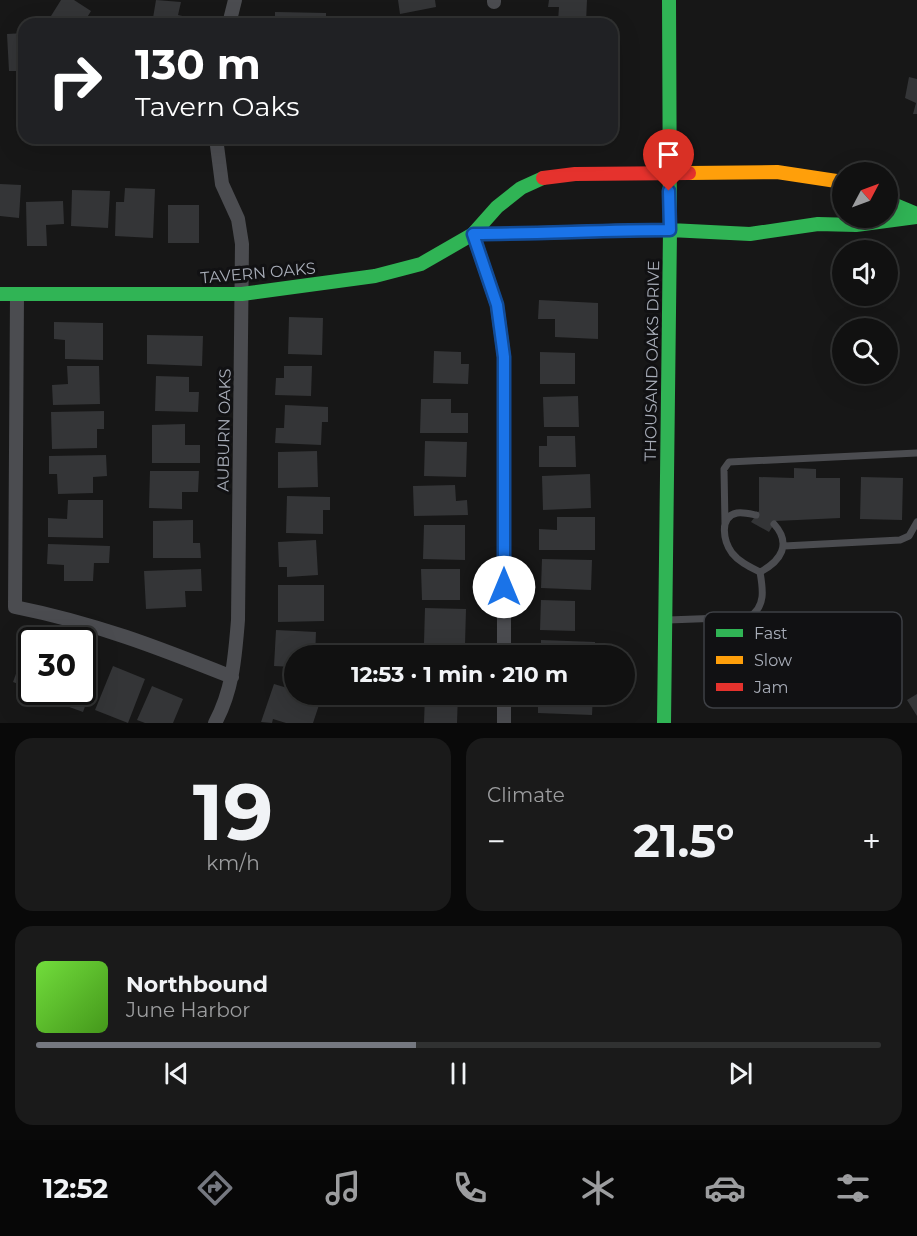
<!DOCTYPE html>
<meta charset="utf-8">
<style>
:root{--surface:#111;--page:#1a1a1a;--text:#f1f3f6;--muted:#9c9d9f;--line:#303131;--accent:#757880}
body{margin:0;font-family:Montserrat,sans-serif;background:var(--page);color:var(--text);height:100vh;display:flex;flex-direction:column;font-size:22px;white-space:nowrap}
*{box-sizing:border-box;margin:0}
p{font-size:20px;color:var(--muted)}
.icon{flex:none;width:33px;height:33px;fill:none;stroke:currentColor;stroke-width:2;stroke-linecap:round;stroke-linejoin:round}
.map{position:relative;height:723px;overflow:hidden}
.drawer{display:flex;flex-direction:column;gap:15px;padding:15px;background:#090909;flex:1}
.drawer>*{flex:none}
.guide{position:absolute;left:18px;top:18px;width:600px;height:126px;border-radius:18px;box-shadow:0 6px 24px #0002,0 0 0 2px var(--line);background:#202124;color:#fff;overflow:hidden}
.needle{width:39px;rotate:49deg}
.controls{position:absolute;left:832px;top:162px;display:grid;gap:12px}
.controls a{display:grid;place-items:center;width:66px;height:66px;border-radius:50%;background:var(--surface);box-shadow:0 6px 24px #0002,0 0 0 2px var(--line);font-size:30px}
.speed{position:absolute;left:18px;top:627px;display:flex;gap:12px;font-size:30px;font-weight:700;text-align:center}
.speed>*{display:grid;place-content:center;width:78px;height:78px;border-radius:50%;background:var(--surface);box-shadow:0 6px 24px #0002,0 0 0 2px var(--line);line-height:1}
.speed .limit{border:3px solid #111;border-radius:9px;background:#fff;color:#111}
.pin{position:absolute;display:grid;place-items:center;width:51px;height:51px;color:#fff;margin:-62px -26px;border-radius:50% 50% 50% 0;rotate:-45deg;box-shadow:0 0 6px #0007}
.pin .icon{rotate:45deg}
.me{position:absolute;width:66px;margin:-33px;rotate:0deg;stroke-linejoin:round;filter:drop-shadow(0 0 4px #0008)}
.turn{display:flex;align-items:center;gap:21px;height:126px;padding:0 18px;font-size:27px}
.turn .icon{width:78px;height:78px;stroke-width:2.5}
.turn b{display:block;font-size:42px;line-height:51px}
.big{font-size:45px;font-weight:700;line-height:1.1}
.drawer .card{flex:1;display:flex;flex-direction:column;justify-content:center;gap:9px;min-width:0;padding:0 21px;border-radius:18px;background:var(--page)}
.drawer .dial{align-items:center;gap:0}
.dial b{font-size:78px;line-height:1}
.song{display:flex;align-items:center;gap:18px}
.cover{width:72px;height:72px;border-radius:9px;background:linear-gradient(135deg,hsl(100 70% 55%),hsl(100 70% 35%))}
.played{height:6px;border-radius:3px;background:linear-gradient(90deg,var(--accent) 45%,var(--line) 45%)}
.keys{display:flex;justify-content:space-around;direction:ltr}
.heat{display:flex;justify-content:space-between;align-items:center;font-size:33px;direction:ltr}
.drawer .tiles{flex:1;display:grid;gap:15px;grid-template-columns:1fr 1fr}
.card:last-child{grid-column:span 2}
.trip{position:absolute;left:284px;top:645px;width:351px;height:60px;border-radius:30px;background:var(--surface);box-shadow:0 6px 24px #0002,0 0 0 2px var(--line);font-weight:700;line-height:60px;text-align:center}
.tab-bar{display:flex;height:96px;justify-content:space-around;align-items:center;background:#070707;color:var(--muted)}
.tab-bar .icon{width:42px;height:42px}
.tab-bar .current{color:var(--accent)}
.tab-bar b{font-size:27px;color:var(--text)}
.map>svg:first-child{display:block}
.building{fill:#343537}
.lines{fill:none;stroke-linecap:round;stroke-linejoin:round}
.lane{stroke:#4b4c50;stroke-width:7}
.street{stroke:#4b4c50;stroke-width:14}
.fast{stroke:#30b455;stroke-width:14}
.slow{stroke:#ff9f0a;stroke-width:14}
.jam{stroke:#e5322d;stroke-width:14}
.route-casing{stroke:#114b97;stroke-width:15}
.route{stroke:#1a73e8;stroke-width:10}
.labels{text-anchor:middle;dominant-baseline:central;stroke-width:6;stroke-linejoin:round;paint-order:stroke}
.street-label{font-size:16px;fill:#a8adb8;stroke:#111113}
.key{fill:#111113;stroke:#3e4045;stroke-width:1.5}
.key-label{font-size:16px;fill:#a8adb8}
</style>
<div class="map">
<svg width="917" height="723" viewBox="0 0 917 723">
<rect width="100%" height="100%" fill="#171717"/>
<path class="building" d="M61,0h13l17,11 -8,13h-37z
M156,0l25,2 -3,13 13,3 -1,6h-38z
M398,0h37l1,7 -36,7z
M549,0h38l-1,22 -28,-1 1,-14h-11z
M275,12l51,1v11h-51z
M24,33v38h-15l-2,-37z
M909,77l8,2v35h-4l3,-11 -11,-5z
M0,184l21,1 -2,33 -19,-2z
M125,188l30,1 -2,49 -38,-2 1,-34h8z
M72,190l38,1 -2,37 -37,-2z
M63,201l1,23 -18,1 1,21h-20l-1,-44z
M168,205h31v38h-31z
M539,300l59,3v36l-43,-2v-18h-17z
M289,317l34,1 -1,37 -34,-1z
M54,322l49,1v37l-38,-1v-19l-11,-1z
M147,335l56,1 -1,30 -55,-2z
M434,351l27,1v12h8l-1,20 -35,-1z
M540,352l35,1v31h-35z
M67,366h32l1,38 -47,1 -1,-20 16,-1z
M284,366h28l-1,30 -36,-1 1,-17h8z
M156,376l33,1v15h10l-1,20 -43,-1z
M578,396l1,31h-35l-1,-30z
M421,399h30v14h17v20h-48z
M285,405l43,2v15h-6l-1,23 -46,-2 1,-15h8z
M104,411v18h-7v19l-45,1 -1,-37z
M185,424v21h15v18h-48v-38z
M547,436h28l1,31h-37v-21h8z
M425,441l42,1 -1,35 -42,-1z
M317,451l1,36 -40,1v-36z
M106,455l1,21 -14,1v16l-35,1 -1,-20h-8v-18z
M794,468l22,1v9h24v40l-64,3 -7,11 -18,-10 8,-11v-34l35,1z
M150,471h49l-1,21h-16v17l-33,-1z
M590,474l1,34 -48,2 -1,-34z
M861,477l42,1 -1,42 -42,-1z
M455,485l1,16 11,-1 1,15 -54,1 -1,-30z
M287,496l43,1v13h-7v24l-37,-1z
M68,500h35v38l-55,-1v-19l19,1z
M557,517h38v33h-56v-21l18,1z
M193,520v23h7l1,15h-48v-37z
M424,525h41v35l-42,-1z
M316,540l2,35 -31,2v-10h-8l-1,-25z
M48,544l62,2 -1,17h-15l-1,18h-29v-16l-17,-1z
M542,559l50,1 -1,30 -50,-2z
M201,569l1,22h-17l1,16 -40,2 -2,-38z
M421,569h39v31h-38z
M278,585h46v36l-46,1z
M541,600l34,1v30l-35,-1z
M425,608l41,1 -1,36 -41,-2z
M276,630l40,2 -1,24h-21v11l-20,-1z
M541,640l54,2v14h-54z
M419,651l45,2 -1,3h-44z
M24,652l8,3v34l-19,-7z
M113,666l32,13 -17,44 -33,-13z
M82,667l15,6 -14,39 -33,-12 3,-8h29z
M274,684l20,6v4h12l15,5 -8,24h-27l-13,-4 -1,4 -11,-1z
M152,686l31,13 -10,24h-28l-8,-3z
M425,694h33l-1,29h-33z
M593,694l-1,21 -54,-2v-18z
M917,694v22l-10,-16z"/>
<g class="lines">
<path class="lane" d="M756,515c-5,-1 -13,-3 -19,-2 -19,4 -13,29 -5,40 7,9 18,14 28,19 21,-11 32,-28 14,-48
M725,524l-1,-55 5,-7 188,-9
M784,546l116,-6 9,-4 8,-14
M668,620l81,-3c17,-10 14,-28 11,-45"/>
<path class="street" d="M494,0v2
M229,24l6,-24
M17,295l-2,312c80,16 142,40 217,70
M504,656v-299l-7,-52 -24,-71c66,0 131,-4 197,-4
M215,723c18,-33 20,-67 23,-103l4,-376 -4,-25 -16,-35 -6,-46
M504,723v-29"/>
<path class="fast" d="M888,202l29,12
M670,230l80,4 68,-10 38,1 61,-8
M0,294h242l133,-18 46,-12 52,-30 24,-27 24,-19 22,-10
M664,723l6,-493 -1,-230"/>
<path class="slow" d="M689,173l88,-1 66,10"/>
<path class="jam" d="M543,178l32,-4 114,-1"/>
</g>
<g class="lines">
<g class="route-casing">
<path id="route" d="M504,587v-230l-7,-52 -24,-71c66,0 131,-4 197,-4l-1,-39"/>
</g>
<use href="#route" class="route"/>
</g>
<g class="labels">
<g class="street-label">
<text transform="translate(258 273) rotate(-5)">TAVERN OAKS</text>
<text transform="translate(652 361) rotate(-89)">THOUSAND OAKS DRIVE</text>
<text transform="translate(224 430) rotate(-89)">AUBURN OAKS</text>
</g>
</g>
<rect x="704" y="612" width="198" height="96" rx="9" class="key"/>
<rect x="716" y="629" width="27" height="8" fill="#30b455"/>
<rect x="716" y="656" width="27" height="8" fill="#ff9f0a"/>
<rect x="716" y="683" width="27" height="8" fill="#e5322d"/>
<g class="key-label">
<text x="754" y="639">Fast</text>
<text x="754" y="666">Slow</text>
<text x="754" y="693">Jam</text>
</g>
</svg>
<div class="controls">
<a><svg class="needle" viewBox="-14 -14 28 28"><path d="M0-13l5 13h-10z" fill="#e53935"/><path d="M0 13l5-13h-10z" fill="#9c9d9f"/></svg></a>
<a><svg class="icon" aria-label="sound" viewBox="0 0 24 24"><path d="M4 9h4l5-4v14l-5-4H4zM17 9q2 3 0 6"/></svg></a>
<a><svg class="icon" aria-label="search" viewBox="0 0 24 24"><circle cx="10" cy="10" r="6"/><path d="M15 15l6 6"/></svg></a>
</div>
<div class="speed"><div class="limit">30</div></div>
<div class="pin" style="left:669px;top:191px;background:#d93025"><svg class="icon" aria-label="arrive" viewBox="0 0 24 24"><path d="M6 21V4h12l-3 4 3 4H6"/></svg></div>
<svg class="me" style="left:504px;top:587px" viewBox="-20 -20 40 40"><circle r="19" fill="#fff"/><path d="M0-13L10 11 0 6-10 11z" fill="#1a73e8"/></svg>
<div class="trip">12:53 · 1 min · 210 m</div>
<div class="guide">
<div class="turn"><svg class="icon" aria-label="right" viewBox="0 0 24 24"><path d="M7 20v-9h11M14 6l5 5-5 5"/></svg><div><b>130 m</b>Tavern Oaks</div></div>
</div>
</div>
<section class="drawer">
<div class="tiles">
<div class="card dial"><b>19</b><p>km/h</p></div>
<div class="card"><p>Climate</p>
<div class="heat"><a>−</a><b class="big">21.5°</b><a>+</a></div>
</div>
<div class="card">
<div class="song"><i class="cover"></i><div><b>Northbound</b><p>June Harbor</p></div></div>
<div class="played"></div>
<div class="keys"><svg class="icon" aria-label="previous" viewBox="0 0 24 24"><path d="M18 5L8 12l10 7zM5 5v14"/></svg><svg class="icon" aria-label="pause" viewBox="0 0 24 24"><path d="M8 5v14M16 5v14"/></svg><svg class="icon" aria-label="next" viewBox="0 0 24 24"><path d="M6 5l10 7-10 7zM19 5v14"/></svg></div>
</div>
</div>
</section>
<nav class="tab-bar">
<b>12:52</b>
<svg class="icon current" aria-label="directions" viewBox="0 0 24 24"><path d="M12 3l9 9-9 9-9-9zM9 14v-3h6M13 9l2 2-2 2"/></svg>
<svg class="icon" aria-label="music" viewBox="0 0 24 24"><path d="M9 18V5l10-2v13"/><circle cx="6" cy="18" r="3"/><circle cx="16" cy="16" r="3"/></svg>
<svg class="icon" aria-label="phone" viewBox="0 0 24 24"><path d="M5 4h4l2 5-3 2q2 4 5 5l2-3 5 2v4C11 20 4 13 5 4z"/></svg>
<svg class="icon" aria-label="climate" viewBox="0 0 24 24"><path d="M12 3v18M4 7l16 10M4 17L20 7"/></svg>
<svg class="icon" aria-label="car" viewBox="0 0 24 24"><path d="M5 17H2v-5l4-1 3-4h7l3 4 3 1v5h-3M9 17h6M6 11h13"/><circle cx="7" cy="17" r="2"/><circle cx="17" cy="17" r="2"/></svg>
<svg class="icon" aria-label="filters" viewBox="0 0 24 24"><path d="M4 7h16M4 17h16"/><circle cx="9" cy="7" r="2"/><circle cx="15" cy="17" r="2"/></svg>
</nav>
